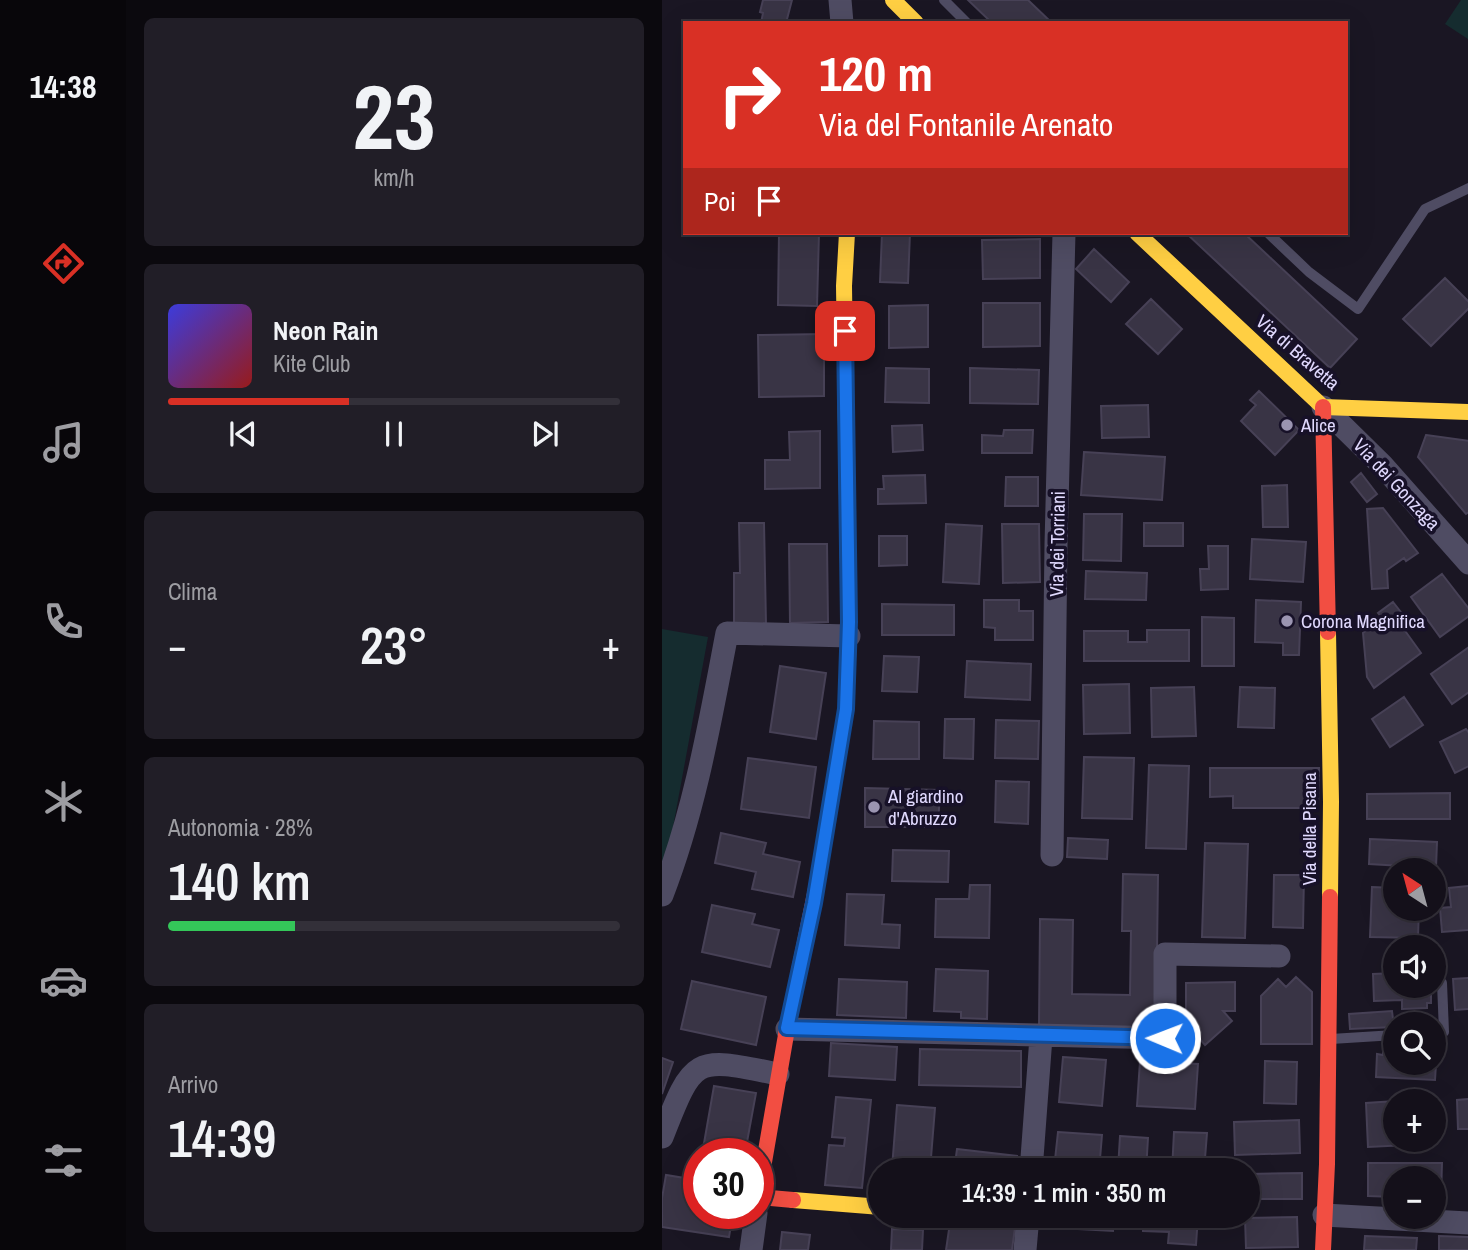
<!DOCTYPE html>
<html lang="it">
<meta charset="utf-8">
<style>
:root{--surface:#14101a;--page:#211e27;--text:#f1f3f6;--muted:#9d9da2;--line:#333039;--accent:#d93025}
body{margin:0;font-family:"Archivo Narrow",sans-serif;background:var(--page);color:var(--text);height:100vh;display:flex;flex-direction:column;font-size:26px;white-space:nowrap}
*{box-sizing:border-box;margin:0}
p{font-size:23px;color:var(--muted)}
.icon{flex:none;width:38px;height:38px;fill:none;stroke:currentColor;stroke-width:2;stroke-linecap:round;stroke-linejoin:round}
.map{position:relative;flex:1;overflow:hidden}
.panel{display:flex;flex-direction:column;gap:18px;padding:18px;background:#0b090e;width:536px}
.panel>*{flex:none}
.hud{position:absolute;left:21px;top:21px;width:665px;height:214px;border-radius:0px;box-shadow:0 7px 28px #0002,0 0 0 2px var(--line);background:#d93025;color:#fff;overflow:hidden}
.needle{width:46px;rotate:324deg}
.controls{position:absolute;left:721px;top:858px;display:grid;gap:14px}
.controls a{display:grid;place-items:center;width:63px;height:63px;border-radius:50%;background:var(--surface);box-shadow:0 7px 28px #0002,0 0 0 2px var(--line);font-size:35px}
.speed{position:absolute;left:21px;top:1138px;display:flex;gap:14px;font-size:35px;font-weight:700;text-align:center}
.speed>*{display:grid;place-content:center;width:91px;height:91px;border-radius:50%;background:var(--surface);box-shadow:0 7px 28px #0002,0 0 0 2px var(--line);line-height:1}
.speed .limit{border:10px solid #d22;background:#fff;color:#111}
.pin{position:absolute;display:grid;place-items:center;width:60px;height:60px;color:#fff;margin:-30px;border-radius:14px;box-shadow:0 4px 10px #0006}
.me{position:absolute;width:77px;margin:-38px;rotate:271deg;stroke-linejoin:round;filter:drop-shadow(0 0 5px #0008)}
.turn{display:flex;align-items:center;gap:24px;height:147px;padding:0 21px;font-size:32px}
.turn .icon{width:91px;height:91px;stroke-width:2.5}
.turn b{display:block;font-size:49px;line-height:60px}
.then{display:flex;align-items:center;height:66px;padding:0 21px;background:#0003;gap:14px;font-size:26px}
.big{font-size:52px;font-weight:600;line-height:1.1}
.panel .widget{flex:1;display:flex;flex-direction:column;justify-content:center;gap:10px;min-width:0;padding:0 24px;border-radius:10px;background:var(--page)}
.panel .dial{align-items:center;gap:0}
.dial b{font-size:91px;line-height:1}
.song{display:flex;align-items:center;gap:21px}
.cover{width:84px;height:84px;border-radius:10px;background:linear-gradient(135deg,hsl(240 70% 55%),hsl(0 70% 35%))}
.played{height:7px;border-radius:4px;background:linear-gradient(90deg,var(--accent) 40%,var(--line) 40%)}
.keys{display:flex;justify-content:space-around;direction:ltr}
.heat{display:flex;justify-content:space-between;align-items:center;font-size:38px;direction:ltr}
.charge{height:10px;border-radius:5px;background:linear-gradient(90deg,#34c759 28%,var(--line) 0)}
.trip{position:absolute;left:206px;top:1158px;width:392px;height:70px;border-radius:35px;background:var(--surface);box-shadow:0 7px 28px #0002,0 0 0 2px var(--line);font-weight:600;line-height:70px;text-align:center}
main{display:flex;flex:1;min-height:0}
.menu{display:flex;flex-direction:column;width:126px;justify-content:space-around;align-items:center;background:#08060a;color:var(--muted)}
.menu .icon{width:49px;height:49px}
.menu .on{color:var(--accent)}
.menu b{font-size:32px;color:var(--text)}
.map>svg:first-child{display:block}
.green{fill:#152c2f}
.building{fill:#393445;stroke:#474156;stroke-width:2}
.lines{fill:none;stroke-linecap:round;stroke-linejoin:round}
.lane{stroke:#4f4c63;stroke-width:10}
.street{stroke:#4f4c63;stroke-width:23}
.slow{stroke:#ffcf43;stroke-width:16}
.jam{stroke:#f24e42;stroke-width:16}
.route-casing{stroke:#114b97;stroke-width:18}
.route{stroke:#1a73e8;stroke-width:12}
.poi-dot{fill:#9b95b1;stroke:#171128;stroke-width:2.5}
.labels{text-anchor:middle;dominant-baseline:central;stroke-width:7;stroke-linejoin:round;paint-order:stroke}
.street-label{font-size:19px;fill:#e0d9fe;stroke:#171128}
.poi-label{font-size:19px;fill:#e0d9fe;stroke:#171128;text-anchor:start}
</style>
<main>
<nav class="menu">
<b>14:38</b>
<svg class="icon on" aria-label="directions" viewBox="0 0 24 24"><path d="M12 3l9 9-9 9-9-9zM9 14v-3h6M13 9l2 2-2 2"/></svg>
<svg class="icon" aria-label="music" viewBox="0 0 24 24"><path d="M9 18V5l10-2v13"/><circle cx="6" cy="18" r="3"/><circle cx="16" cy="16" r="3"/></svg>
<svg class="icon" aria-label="phone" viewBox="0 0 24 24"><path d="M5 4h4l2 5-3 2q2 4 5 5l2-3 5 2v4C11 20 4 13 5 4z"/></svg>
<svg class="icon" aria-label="climate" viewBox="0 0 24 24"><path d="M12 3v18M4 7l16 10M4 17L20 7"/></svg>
<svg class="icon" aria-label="car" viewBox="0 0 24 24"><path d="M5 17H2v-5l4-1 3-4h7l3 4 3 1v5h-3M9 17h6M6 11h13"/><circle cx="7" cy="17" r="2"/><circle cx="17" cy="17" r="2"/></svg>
<svg class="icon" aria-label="filters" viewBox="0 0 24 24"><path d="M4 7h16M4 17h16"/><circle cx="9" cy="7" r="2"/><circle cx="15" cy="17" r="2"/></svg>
</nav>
<section class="panel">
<div class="widget dial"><b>23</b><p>km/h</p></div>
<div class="widget">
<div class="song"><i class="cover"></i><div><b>Neon Rain</b><p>Kite Club</p></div></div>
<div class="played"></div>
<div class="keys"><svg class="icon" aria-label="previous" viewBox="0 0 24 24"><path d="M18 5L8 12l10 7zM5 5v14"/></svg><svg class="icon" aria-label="pause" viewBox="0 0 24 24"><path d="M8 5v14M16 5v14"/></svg><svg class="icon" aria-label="next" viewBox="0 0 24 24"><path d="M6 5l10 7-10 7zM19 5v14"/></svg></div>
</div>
<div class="widget"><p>Clima</p>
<div class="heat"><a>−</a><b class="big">23°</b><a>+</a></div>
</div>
<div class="widget"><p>Autonomia · 28%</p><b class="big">140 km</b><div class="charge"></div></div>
<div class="widget"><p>Arrivo</p><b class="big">14:39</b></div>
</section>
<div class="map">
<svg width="807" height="1250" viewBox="0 0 807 1250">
<rect width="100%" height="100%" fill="#1a1623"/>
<path class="green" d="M799,0h7v39l-23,-15z
M0,629l46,8 -46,250z"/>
<path class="building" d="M101,0h29l-6,23h-25l2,-10 -3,-1z
M306,0h60l24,23h-60z
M117,233h40l-2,73 -39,-1z
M220,233h28l-2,50 -28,-1z
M524,233h58l113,106 -27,29z
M378,239v39l-57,1 -1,-39z
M432,249l35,33 -18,20 -35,-33z
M783,278l24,24v6l-38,38 -28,-27z
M489,299l31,30 -24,25 -32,-30z
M321,303h57v43l-57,1z
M266,305v42l-39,1v-42z
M162,334v62l-65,1 -1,-62z
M224,368l43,1v34l-44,-1z
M308,368l69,2 -1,34 -68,-1z
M597,391l40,39 -24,25 -34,-34 15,-16 -6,-5z
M486,405l1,32 -47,1 -1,-32z
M260,425l1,25 -30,2 -1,-26z
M342,430h29l-1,23h-50v-18l21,1z
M158,431v57l-55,1v-29h25l-1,-28z
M764,435l43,6v71l-3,2 -48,-57z
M422,452l81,5 -3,43 -81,-5z
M699,473l16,21 -10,8 -16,-20z
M263,475l1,28 -48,1v-15h6l-1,-13z
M344,477h32v29h-33z
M625,485l1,42h-25l-1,-41z
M721,508l35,45 -12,8 -2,-3 -17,12 1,18 -16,1 -5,-80z
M422,514h38l-1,47 -38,-1z
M77,523h25l2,101 -32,1v-52h6z
M482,523h39v23h-39z
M284,524l36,2 -3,58 -36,-2z
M340,524h37l1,58 -37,1z
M217,536h28v29l-28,1z
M590,539l54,3 -3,40 -53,-3z
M127,544h38l1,78 -38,1z
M546,546h20v43l-27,1 -1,-21h9z
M424,571l61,2 -1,27 -61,-1z
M780,574l27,35v7l-29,21 -29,-40z
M322,600h35v11h14v29h-38v-12l-11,-1z
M594,600l45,2 -2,53h-16v-12l-28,-1z
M731,602l11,14 -6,5 23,32 -47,35 -7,-11 -4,-44 19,-15 -4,-5z
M220,604l72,1v30h-72z
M540,617l32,1v48h-32z
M485,630h42v31h-105v-30h44v11h19z
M807,647v45l-17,12 -21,-30z
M222,656l35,1 -2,35 -35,-1z
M305,661l64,3 -1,36 -65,-3z
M118,666l46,7 -10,66 -46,-7z
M467,684l1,49 -46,1 -1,-49z
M532,687l2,49 -44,1 -1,-49z
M578,687l35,1 -1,40 -36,-1z
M742,697l19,28 -33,22 -18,-28z
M283,719h29l-1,40 -29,-1z
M334,720l43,1 -1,38 -43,-1z
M212,721l45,1v37h-46z
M804,729l3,4v33l-14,7 -15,-31z
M422,757l50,1 -2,61 -50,-1z
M86,758l68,9 -7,51 -68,-9z
M487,765l40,1 -3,83 -40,-1z
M548,768h109l-1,40h-85v-12l-23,1z
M334,781l33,1 -1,42 -33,-2z
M203,788l75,2 -2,37h-73z
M788,793v26h-83v-25z
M59,833l45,10 -3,11 37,8 -7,35 -41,-8 4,-17 -41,-9z
M406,838l40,2 -1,19 -40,-2z
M708,839l67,3 -1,26 -67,-4z
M543,843l43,1 -3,94 -43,-1z
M231,850l56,1 -1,31 -56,-1z
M461,874l35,1 -2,153 -117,-1 1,-108 33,1 -1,74 58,1 1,-64h-9z
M612,875h30l-1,53 -30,-1z
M308,885h20l-1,53 -54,-1 1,-38h33z
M807,886v44l-27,2 -2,-24 11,-1 -2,-19z
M710,887l23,1v20h24l-1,30 -48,-1z
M185,894l37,1 -2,29 18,1 -1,23 -54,-3z
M50,905l43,9 -3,10 27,6 -9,37 -68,-15z
M274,969l52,2 -1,48 -26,-1v-6l-27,-1z
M733,973v12h36v18h-4v5l-25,1v-9l-28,1 -1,-27z
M634,977l16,15v52h-51v-48l17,-17 8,8z
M807,978v31l-14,1 -2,-31z
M177,979l68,3 -1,36 -69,-3z
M30,981l74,16 -10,48 -75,-16z
M573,982v29h-12l9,10 -27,24 -19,-22v-40z
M730,1011l2,16 -44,2 -1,-15z
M169,1043l66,4 -2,33 -66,-4z
M721,1045h12v17h39v-15l3,1 -2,32 -59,-3 1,-23 6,1z
M258,1049l101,2v36l-102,-2z
M401,1057l43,3 -4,46 -43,-4z
M0,1058l11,4 -11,32z
M478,1061l58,3 -3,45 -58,-3z
M603,1061l32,1 -1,42 -32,-1z
M52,1086l42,7 -11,60h-18l-24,-4z
M174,1097l35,3 -9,88 -37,-3 4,-40 15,1 1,-8 -13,-1z
M807,1099v30h-11l-1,-29z
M733,1101v38h33v5l-60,3 -2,-44z
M235,1105l38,3 -5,62 -38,-2z
M637,1120l1,33 -65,2 -1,-33z
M396,1132l44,3 -3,36 -45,-2z
M512,1132l33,1 -3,38h-32z
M458,1136l28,2 -2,33 -28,-2z
M295,1149l60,7 -2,15h-61z
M706,1163h74l-1,34h-7v-19h-39v19l-27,-1z
M31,1171l6,1v41h34l-4,24 -67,-10v-29l4,-23 25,4z
M640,1173v26h-54v-25z
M289,1216h33l32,4 -4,30h-66z
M398,1216h54l-1,15 -53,-3z
M481,1216h55l-2,29 -28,-2 1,-11 -26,-1z
M635,1217l1,30 -52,1 -1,-30z
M230,1229l31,1 -1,20h-31z
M120,1232l28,3 -2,15h-28z
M703,1236l52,2 -1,12h-52z
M777,1236l30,1v13h-30z"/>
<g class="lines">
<path class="lane" d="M282,0l23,23
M606,233l41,39 49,37 67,-100 44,-21
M772,1033l10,-1 -2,-49
M669,1039l64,-4"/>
<path class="street" d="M178,0l2,23
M661,407l59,58 87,98
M390,855l4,-311 8,-311
M0,895c33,-85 48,-173 65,-262l122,3
M125,1029l378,9v-84l114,2
M0,1137c32,-82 32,-80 116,-63
M369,1171l10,-134
M662,1215l145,8
M89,1250l5,-37
M363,1250l3,-34"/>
<path class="slow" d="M231,0l23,23
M185,233l-3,53 5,348
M475,233l186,174 146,5
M666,632l3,170 -1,95
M131,1200l88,7"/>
<path class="jam" d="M661,407l5,225
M131,1200l-35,-3 29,-168 31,-150 28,-170 3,-75
M661,1250l4,-86 3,-267"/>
</g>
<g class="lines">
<g class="route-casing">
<path id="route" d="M183,331l4,291 -3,87 -32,194 -27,125 378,10"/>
</g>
<use href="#route" class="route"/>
</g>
<g class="poi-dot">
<circle cx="625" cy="425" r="7"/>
<circle cx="625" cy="621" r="7"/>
<circle cx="212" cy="807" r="7"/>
</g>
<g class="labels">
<g class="street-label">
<text transform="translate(636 352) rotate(41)">Via di Bravetta</text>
<text transform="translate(735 484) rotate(47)">Via dei Gonzaga</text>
<text transform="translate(395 544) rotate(-89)">Via dei Torriani</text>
<text transform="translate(647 829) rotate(-90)">Via della Pisana</text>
</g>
<g class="poi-label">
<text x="639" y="425">Alice</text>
<text x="639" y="621">Corona Magnifica</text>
<text x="226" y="796">Al giardino<tspan x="226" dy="22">d'Abruzzo</tspan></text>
</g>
</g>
</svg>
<div class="controls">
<a><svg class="needle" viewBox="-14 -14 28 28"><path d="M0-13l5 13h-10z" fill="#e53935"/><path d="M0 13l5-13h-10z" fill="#9d9da2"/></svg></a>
<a><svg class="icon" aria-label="sound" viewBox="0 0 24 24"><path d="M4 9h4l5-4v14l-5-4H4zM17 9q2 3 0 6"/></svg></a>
<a><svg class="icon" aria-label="search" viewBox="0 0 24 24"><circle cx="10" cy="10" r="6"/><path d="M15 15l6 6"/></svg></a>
<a>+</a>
<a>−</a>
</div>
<div class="speed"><div class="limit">30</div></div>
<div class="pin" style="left:183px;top:331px;background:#d93025"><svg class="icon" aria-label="arrive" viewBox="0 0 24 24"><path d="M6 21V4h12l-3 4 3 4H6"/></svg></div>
<svg class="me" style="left:503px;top:1038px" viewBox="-20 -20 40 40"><circle r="17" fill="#1a73e8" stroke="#fff" stroke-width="3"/><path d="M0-11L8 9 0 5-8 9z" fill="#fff"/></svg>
<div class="trip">14:39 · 1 min · 350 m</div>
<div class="hud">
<div class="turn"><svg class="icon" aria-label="right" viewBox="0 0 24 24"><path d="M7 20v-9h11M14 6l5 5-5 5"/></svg><div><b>120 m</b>Via del Fontanile Arenato</div></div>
<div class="then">Poi<svg class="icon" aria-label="arrive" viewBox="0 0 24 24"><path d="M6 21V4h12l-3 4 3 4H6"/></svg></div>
</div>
</div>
</main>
